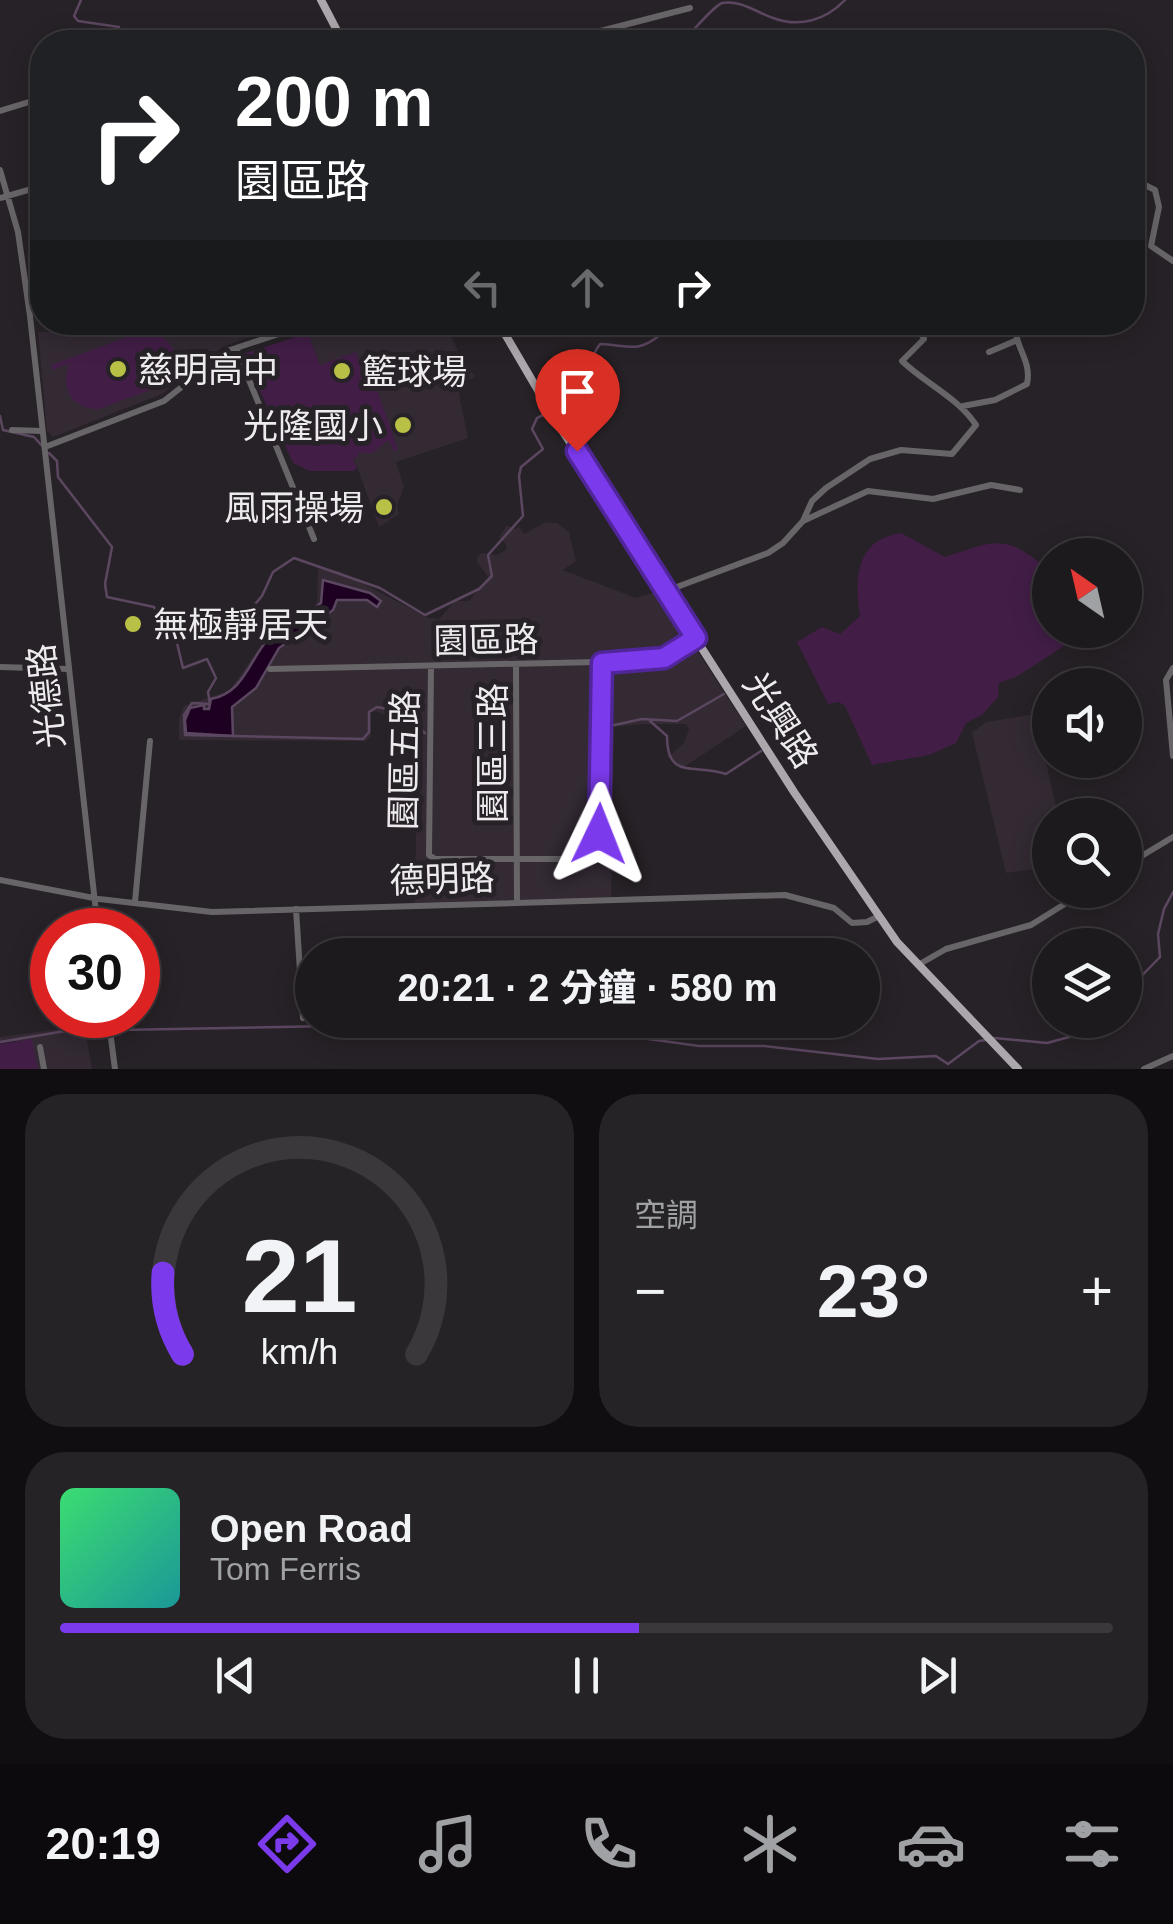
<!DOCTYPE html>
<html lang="zh-TW">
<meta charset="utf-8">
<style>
:root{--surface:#1d1a1d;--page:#252326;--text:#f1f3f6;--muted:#a0a1a4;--line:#3b383b;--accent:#7c3aed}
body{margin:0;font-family:Arial,"Noto Sans TC",sans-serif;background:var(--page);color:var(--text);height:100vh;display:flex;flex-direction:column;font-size:38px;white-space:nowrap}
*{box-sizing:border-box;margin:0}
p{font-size:32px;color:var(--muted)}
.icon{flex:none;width:55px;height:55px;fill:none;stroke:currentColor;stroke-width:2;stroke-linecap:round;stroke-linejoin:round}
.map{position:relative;height:1069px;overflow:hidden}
.side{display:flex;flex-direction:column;gap:25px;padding:25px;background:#100e10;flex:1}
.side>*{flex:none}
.guide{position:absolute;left:30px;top:30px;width:1115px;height:305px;border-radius:40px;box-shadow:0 5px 25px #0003,0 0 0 2px var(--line);background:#202124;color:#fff;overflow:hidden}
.needle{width:65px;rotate:326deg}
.fabs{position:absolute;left:1032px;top:538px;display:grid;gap:20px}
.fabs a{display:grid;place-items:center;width:110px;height:110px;border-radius:50%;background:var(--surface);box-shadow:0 5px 25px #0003,0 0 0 2px var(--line);font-size:50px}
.speed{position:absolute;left:30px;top:908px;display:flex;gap:20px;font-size:50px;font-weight:700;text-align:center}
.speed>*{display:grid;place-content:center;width:130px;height:130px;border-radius:50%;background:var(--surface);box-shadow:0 5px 25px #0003,0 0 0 2px var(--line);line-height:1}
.speed .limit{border:15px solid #d22;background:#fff;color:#111}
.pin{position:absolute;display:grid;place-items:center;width:85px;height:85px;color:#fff;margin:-102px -42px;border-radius:50% 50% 50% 0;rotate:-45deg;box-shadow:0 0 10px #0007}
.pin .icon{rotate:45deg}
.me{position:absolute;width:110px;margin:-55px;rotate:2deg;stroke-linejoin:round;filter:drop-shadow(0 0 8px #0008)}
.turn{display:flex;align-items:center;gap:35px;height:210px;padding:0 40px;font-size:45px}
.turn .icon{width:130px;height:130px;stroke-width:2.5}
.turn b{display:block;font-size:70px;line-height:85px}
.lanes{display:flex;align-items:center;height:95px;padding:0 40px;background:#0003;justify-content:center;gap:50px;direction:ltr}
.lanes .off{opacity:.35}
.big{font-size:75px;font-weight:700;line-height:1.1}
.side .tile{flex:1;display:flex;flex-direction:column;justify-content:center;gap:15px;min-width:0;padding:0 35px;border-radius:40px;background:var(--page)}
.side .dial{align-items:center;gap:0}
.dial svg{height:260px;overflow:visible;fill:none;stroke:var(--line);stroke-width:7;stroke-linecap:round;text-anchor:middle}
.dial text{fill:var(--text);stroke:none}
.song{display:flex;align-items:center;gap:30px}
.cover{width:120px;height:120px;border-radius:15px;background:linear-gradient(135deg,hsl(140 70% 55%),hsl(180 70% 35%))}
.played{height:10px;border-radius:5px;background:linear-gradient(90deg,var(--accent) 55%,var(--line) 55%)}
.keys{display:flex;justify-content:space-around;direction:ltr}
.heat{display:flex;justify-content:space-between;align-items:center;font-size:55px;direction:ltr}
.side .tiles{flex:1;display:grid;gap:25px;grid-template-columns:1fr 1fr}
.tile:last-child{grid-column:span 2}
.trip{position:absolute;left:295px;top:938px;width:585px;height:100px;border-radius:50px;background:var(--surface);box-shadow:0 5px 25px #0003,0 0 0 2px var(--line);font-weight:700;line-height:100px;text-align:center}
.tab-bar{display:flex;height:160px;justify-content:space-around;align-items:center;background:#0c0a0c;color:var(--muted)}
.tab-bar .icon{width:70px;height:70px}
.tab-bar .selected{color:var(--accent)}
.tab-bar b{font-size:45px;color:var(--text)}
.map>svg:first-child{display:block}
.built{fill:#332a34}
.green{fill:#421e47}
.water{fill:#1e0122;stroke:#5c4760;stroke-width:2.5}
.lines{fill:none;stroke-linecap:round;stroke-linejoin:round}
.stream{stroke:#5c4760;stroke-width:2.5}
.minor{stroke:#686568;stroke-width:6}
.major{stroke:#aca7ac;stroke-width:8}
.route-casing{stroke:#51269a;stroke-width:25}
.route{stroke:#7c3aed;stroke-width:18}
.poi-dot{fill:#b9c046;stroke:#272227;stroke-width:4}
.labels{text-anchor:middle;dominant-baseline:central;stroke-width:10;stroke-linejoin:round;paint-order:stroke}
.poi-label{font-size:35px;fill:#eeebef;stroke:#272227;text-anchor:start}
.street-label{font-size:35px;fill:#eeebef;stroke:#272227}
</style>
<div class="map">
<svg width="1173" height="1069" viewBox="0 0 1173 1069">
<rect width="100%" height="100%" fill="#272227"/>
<path class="built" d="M134,322l156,1 -66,23 -62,48 -109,43 -6,-6 -9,-99h92z
M339,323h105l22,43 9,10 -13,9 -3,9 9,44 -72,24 8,25 -7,18 2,9 -20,13 -71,-194z
M546,522l11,1 12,9 7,29 -13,9 73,28 22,-7 88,135 -65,43 -15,-14h4l14,-12 5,-14 -3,-5h-44l-28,3 -3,176 -196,2 2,-150 -4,-26 -12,-8 -26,-10 -4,2v23l-5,5 -187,-1v-21l5,-13 46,-16 35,-50 52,-36 1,-35 21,2 90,47 10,1 16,-18h14l19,-24 -12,-17 5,-7 15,2 10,-5v-6l-7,-7 8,-12 8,4 4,-2 5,7z
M1035,714l23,101h-8v52l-44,6 -34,-140 14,-11z
M67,1028l36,2 1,2 -18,2 6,35h-56l-9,-23 -13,-6 -14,1v-4z"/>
<path class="green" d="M165,323h5l2,4 -15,6c22,13 26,38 4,53l-62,23c-27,0 -39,-20 -30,-45l-17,6 -1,-5z
M308,333l12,32 36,-13 3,10 9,1 30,87 -4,1 -6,-11 -15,13h-15v4l-5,1 4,10 -3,3h-44l-17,-8 -50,-109z
M901,533l44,24c52,-17 60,-24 105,14v59h39l-73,47 -17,6 -1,14 -15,17 -17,9 -10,20 -27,12 -57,10 -27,-59 -6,-4 -11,2 -31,-62 25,-15 18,7 20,-18c-6,-39 -4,-76 41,-83z
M32,1039l6,30h-38v-25z"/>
<path class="water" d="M323,580l47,13 11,8 -4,6 -10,-7h-30l-4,10 -54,38 -23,40 -24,19 1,29 -47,-3 -1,-13 5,-12 14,-3v4h5l2,-10c33,-6 38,-39 58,-61 13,-14 36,-24 52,-35z"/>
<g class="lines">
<path class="stream" d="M81,0l-7,16 4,5 41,6
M682,42c10,-9 29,-34 40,-39 19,-3 34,9 51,15 27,10 53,2 72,-18
M0,416l3,14 31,7 9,10
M49,453l8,8 1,16 54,70 -7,37 2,13 47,10 11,24 11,8 34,-1 40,-28 12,-14 11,-24 21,-14 86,30 45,27 54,-26 13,-13 -4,-21 35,-39 -4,-40 2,-9 22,-18 -11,-20 5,-11c9,-5 23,-8 31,-15 14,-12 19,-42 32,-59 28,1 38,10 61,-10l1,-12
M176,639l7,29 24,-9 9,19 -8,14 2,12 -18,-1 -8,12 1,20 178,4 6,-7v-20l8,-5 21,4 27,22
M650,721l17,15c0,45 28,27 59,38l35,-23
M610,726l32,-7 35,2 47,-27
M1125,993l35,-36 -2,-23 6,-25 9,-17
M512,1020l187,26h65l114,13 58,-3 12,8 31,-23 7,-1
M994,1038l53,5 26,-7 23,-16
M0,1042l65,-11 266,-5 49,-6"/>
<path class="minor" d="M558,42l132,-34
M0,111l42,-13
M0,170l18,62 12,84 68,614
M0,198l42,-12
M1132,220l5,-8 -4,-26 12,-1 10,5 4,17 -8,39 22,15
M501,328l12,-6
M236,348l78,191
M989,352l26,-11
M963,406l32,-6 32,-16c5,-24 -12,-34 -12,-62
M12,430l30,1
M45,447l119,-46 63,-50 88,-29
M803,521l65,-30 65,8 58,-14 29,5
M666,591l102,-38 15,-10 20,-22 9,-20 14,-13 44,-29 31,-9 51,4 24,-29c-19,-28 -50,-41 -74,-64l22,-22 -9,-17
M516,664l1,238
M431,666l-2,189 6,4h154l9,-1 4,-195
M0,667l67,2
M1173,668l-7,12 7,76
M270,669l372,-8 29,-6 25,-17
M1125,866l48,-29
M0,880l99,19 113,13 573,-17 49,13 18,15 15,-1 12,-6
M135,902l15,-161
M296,909l7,109
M918,965l28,-16 85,-24 56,-35
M108,1015l7,54
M40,1047l4,22
M1144,1069l29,-13"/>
<path class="major" d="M321,0l22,42
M498,322l55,94 241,376 103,150 121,127"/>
</g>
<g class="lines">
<g class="route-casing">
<path id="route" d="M577,451l119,187 -32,20 -62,5 -3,171"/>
</g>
<use href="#route" class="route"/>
</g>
<g class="poi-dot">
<circle cx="118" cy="369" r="10"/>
<circle cx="342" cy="371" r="10"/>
<circle cx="403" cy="425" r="10"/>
<circle cx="384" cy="507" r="10"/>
<circle cx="133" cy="624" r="10"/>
</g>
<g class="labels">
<g class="poi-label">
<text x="138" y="369">慈明高中</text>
<text x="362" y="371">籃球場</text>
<text x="383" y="425" text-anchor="end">光隆國小</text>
<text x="364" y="507" text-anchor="end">風雨操場</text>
<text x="153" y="624">無極靜居天</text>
</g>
<g class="street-label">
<text transform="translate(486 640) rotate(-1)">園區路</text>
<text transform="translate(46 696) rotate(-96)">光德路</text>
<text transform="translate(781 720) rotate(57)">光興路</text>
<text transform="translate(492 753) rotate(-90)">園區三路</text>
<text transform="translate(404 760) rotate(-89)">園區五路</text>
<text transform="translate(442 879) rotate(-2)">德明路</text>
</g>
</g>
</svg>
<div class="fabs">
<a><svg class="needle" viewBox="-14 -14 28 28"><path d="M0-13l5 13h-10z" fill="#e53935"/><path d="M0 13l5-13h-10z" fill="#a0a1a4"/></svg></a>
<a><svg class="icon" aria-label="sound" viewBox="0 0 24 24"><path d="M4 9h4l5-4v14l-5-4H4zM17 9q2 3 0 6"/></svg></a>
<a><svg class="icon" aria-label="search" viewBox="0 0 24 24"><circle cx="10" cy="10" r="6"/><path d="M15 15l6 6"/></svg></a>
<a><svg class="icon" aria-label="layers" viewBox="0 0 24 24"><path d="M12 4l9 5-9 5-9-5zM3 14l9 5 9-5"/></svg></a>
</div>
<div class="speed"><div class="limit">30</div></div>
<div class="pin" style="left:577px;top:451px;background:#d93025"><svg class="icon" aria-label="arrive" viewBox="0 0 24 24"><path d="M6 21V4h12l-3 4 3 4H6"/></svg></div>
<svg class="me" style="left:599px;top:834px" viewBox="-20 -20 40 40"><path d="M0-17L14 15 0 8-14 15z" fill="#7c3aed" stroke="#fff" stroke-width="4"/></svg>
<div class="trip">20:21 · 2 分鐘 · 580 m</div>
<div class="guide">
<div class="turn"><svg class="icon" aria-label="right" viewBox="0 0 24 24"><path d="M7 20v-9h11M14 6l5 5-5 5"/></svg><div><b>200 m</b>園區路</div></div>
<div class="lanes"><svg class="icon off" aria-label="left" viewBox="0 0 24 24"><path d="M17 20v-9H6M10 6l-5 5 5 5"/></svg><svg class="icon off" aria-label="ahead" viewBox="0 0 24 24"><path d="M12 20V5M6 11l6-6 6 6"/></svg><svg class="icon" aria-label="right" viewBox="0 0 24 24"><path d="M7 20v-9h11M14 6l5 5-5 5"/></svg></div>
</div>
</div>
<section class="side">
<div class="tiles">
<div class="tile dial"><svg viewBox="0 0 100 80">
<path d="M14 69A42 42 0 1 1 86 69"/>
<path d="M14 69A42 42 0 0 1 8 44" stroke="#7c3aed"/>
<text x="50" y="56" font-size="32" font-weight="700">21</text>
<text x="50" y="72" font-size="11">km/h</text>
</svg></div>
<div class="tile"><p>空調</p>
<div class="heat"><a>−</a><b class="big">23°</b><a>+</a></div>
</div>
<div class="tile">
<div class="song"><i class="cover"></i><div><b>Open Road</b><p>Tom Ferris</p></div></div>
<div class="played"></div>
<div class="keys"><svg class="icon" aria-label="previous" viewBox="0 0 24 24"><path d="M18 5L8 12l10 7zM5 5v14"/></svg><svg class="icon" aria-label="pause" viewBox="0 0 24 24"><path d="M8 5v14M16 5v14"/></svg><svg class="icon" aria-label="next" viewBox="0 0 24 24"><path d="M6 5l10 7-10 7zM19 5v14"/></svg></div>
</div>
</div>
</section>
<nav class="tab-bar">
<b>20:19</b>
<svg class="icon selected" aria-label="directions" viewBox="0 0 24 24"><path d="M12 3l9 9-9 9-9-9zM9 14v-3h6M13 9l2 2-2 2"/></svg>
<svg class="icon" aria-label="music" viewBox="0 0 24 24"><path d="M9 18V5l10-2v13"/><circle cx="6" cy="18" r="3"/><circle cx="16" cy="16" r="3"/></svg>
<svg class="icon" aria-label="phone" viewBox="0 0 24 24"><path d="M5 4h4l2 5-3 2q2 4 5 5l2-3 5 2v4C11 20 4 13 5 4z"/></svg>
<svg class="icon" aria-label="climate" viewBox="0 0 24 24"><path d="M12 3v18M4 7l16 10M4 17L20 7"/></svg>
<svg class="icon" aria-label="car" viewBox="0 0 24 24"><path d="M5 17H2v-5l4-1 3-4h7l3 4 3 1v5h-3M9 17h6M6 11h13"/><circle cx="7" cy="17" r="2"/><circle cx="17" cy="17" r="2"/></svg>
<svg class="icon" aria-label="filters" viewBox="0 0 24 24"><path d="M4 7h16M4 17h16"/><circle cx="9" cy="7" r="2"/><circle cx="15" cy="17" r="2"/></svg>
</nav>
